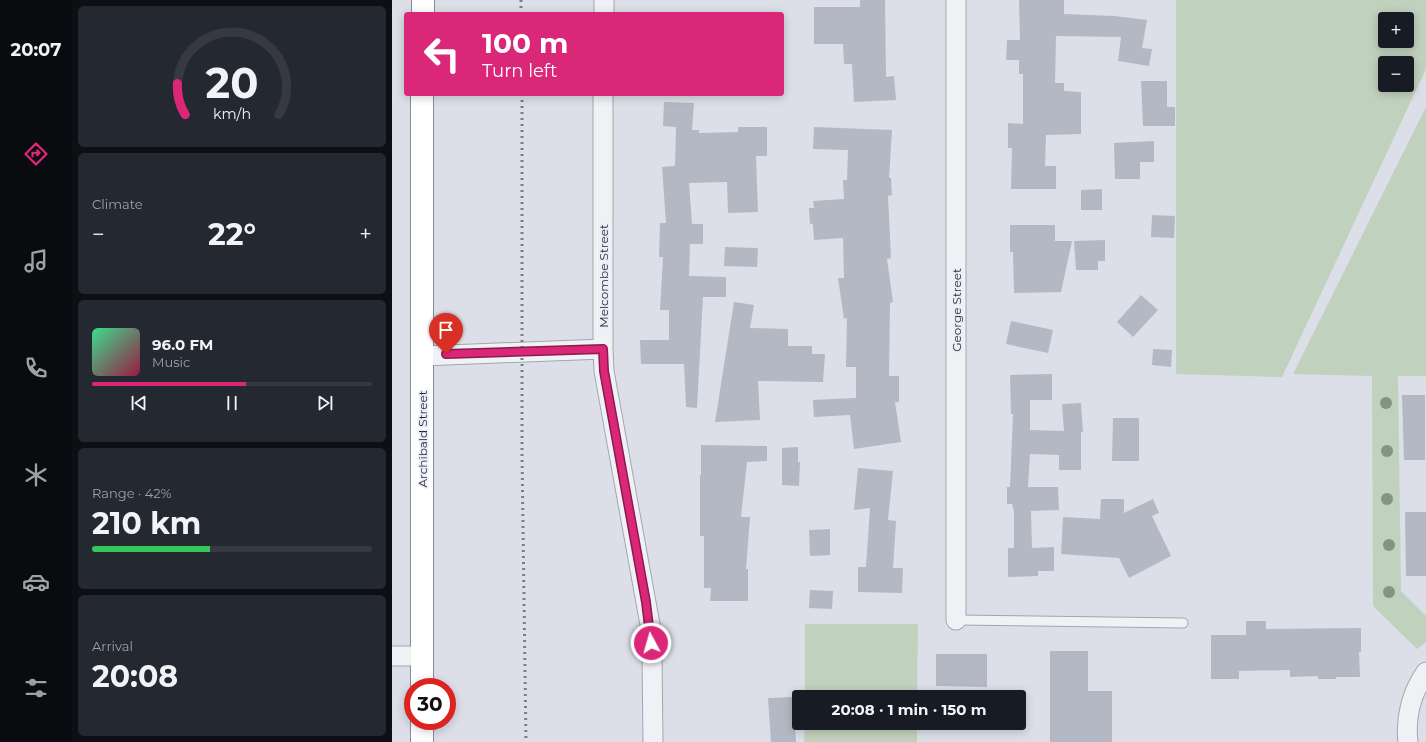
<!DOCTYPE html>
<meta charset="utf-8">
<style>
:root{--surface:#171b24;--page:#242831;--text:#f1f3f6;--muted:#9ea1a6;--line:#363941;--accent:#db2777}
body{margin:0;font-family:Montserrat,sans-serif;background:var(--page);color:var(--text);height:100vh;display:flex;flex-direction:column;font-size:15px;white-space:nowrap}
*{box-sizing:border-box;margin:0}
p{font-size:13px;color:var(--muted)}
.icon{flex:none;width:22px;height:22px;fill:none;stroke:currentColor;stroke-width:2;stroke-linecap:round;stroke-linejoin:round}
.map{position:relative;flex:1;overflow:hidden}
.details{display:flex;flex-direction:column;gap:6px;padding:6px;background:#0d0f14;width:320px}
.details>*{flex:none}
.banner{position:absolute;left:12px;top:12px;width:380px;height:84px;border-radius:4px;box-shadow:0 2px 10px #0003;background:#db2777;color:#fff;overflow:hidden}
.controls{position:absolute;left:986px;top:12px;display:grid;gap:8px}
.controls a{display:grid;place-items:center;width:36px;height:36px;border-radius:4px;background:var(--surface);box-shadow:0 2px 10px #0003;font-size:20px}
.speed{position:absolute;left:12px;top:678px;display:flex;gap:8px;font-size:20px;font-weight:700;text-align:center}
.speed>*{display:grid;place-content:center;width:52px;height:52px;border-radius:50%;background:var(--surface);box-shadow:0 2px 10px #0003;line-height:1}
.speed .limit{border:6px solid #d22;background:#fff;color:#111}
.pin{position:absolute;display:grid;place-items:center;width:34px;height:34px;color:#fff;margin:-41px -17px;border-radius:50% 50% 50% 0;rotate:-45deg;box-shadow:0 0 4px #0007}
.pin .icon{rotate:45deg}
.me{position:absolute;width:44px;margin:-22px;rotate:354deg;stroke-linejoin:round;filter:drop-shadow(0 0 3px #0008)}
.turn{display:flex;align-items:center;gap:14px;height:84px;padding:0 12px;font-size:18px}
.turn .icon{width:52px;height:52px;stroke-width:2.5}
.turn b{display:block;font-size:28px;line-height:34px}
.big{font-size:30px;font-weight:700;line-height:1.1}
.details .tile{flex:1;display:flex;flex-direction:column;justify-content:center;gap:6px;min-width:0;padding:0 14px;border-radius:6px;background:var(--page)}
.details .dial{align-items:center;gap:0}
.dial svg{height:104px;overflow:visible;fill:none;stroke:var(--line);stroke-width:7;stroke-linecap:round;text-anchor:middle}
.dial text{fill:var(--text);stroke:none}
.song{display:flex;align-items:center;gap:12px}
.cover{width:48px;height:48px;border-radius:6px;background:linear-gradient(135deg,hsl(150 70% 55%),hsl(340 70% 35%))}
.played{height:4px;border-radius:2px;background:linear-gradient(90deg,var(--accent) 55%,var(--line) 55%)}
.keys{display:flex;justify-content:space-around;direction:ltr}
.heat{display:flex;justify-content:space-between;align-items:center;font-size:22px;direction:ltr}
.charge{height:6px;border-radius:3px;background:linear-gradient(90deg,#34c759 42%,var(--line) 0)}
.trip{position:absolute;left:400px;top:690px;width:234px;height:40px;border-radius:4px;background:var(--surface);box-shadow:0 2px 10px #0003;font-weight:700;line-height:40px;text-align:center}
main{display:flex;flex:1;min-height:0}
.tab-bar{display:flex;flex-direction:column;width:72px;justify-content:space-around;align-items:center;background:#090b0e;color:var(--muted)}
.tab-bar .icon{width:28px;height:28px}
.tab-bar .on{color:var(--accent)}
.tab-bar b{font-size:18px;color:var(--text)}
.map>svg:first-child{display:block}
.green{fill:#c0d1bd;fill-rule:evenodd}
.building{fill:#b3b8c4}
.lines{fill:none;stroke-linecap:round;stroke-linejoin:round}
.lane-casing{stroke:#a1a6b1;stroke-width:11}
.street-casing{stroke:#a1a6b1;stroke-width:21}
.highway-casing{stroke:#838b9e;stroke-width:24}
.lane{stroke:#eff1f5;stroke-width:9}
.street{stroke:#eff1f5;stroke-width:19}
.highway{stroke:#fff;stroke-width:22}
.rail{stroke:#757d91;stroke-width:3;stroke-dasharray:2 4;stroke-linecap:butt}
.tree{fill:#809683}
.route-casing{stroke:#8e194d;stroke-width:10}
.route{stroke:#db2777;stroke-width:7}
.labels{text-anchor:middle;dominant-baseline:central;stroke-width:3.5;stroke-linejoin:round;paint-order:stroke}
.street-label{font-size:12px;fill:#252c3e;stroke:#ebeef5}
</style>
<main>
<nav class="tab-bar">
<b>20:07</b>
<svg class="icon on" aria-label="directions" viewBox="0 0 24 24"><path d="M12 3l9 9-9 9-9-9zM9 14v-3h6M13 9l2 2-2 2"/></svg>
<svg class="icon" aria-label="music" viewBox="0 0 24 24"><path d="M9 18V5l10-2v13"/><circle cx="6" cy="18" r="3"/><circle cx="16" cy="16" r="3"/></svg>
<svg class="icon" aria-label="phone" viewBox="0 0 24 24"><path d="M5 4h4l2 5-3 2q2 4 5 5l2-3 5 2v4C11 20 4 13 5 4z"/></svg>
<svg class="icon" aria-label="climate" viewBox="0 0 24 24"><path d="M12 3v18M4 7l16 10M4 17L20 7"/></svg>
<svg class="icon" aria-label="car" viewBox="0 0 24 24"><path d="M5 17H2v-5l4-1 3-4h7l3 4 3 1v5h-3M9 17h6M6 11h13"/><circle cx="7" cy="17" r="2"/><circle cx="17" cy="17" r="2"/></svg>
<svg class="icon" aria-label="filters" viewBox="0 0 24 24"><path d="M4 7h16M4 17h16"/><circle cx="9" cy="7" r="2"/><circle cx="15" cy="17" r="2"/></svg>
</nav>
<section class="details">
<div class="tile dial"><svg viewBox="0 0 100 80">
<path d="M14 69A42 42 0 1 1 86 69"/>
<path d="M14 69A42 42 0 0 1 8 45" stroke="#db2777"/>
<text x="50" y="56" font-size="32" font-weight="700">20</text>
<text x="50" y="72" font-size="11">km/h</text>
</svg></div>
<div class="tile"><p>Climate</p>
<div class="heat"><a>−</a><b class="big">22°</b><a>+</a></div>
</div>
<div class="tile">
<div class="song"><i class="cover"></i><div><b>96.0 FM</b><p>Music</p></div></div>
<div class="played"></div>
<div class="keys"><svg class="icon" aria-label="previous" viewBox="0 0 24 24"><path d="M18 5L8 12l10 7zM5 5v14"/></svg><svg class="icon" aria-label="pause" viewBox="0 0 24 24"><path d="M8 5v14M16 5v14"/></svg><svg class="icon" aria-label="next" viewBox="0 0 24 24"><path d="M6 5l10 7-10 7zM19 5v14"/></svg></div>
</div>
<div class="tile"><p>Range · 42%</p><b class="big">210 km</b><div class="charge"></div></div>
<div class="tile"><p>Arrival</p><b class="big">20:08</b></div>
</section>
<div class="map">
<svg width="1034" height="742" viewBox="0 0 1034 742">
<rect width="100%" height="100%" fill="#dcdfe7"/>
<path class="green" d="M784,0h250v69l-144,308 -106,-3zM993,19h22v22h-22zM993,63h22v22h-22z
M1034,107v269h-28l3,215 25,25v26l-9,7 -44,-43 -1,-230 -79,-2z
M413,624h113l-1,73h-112z
M413,723h112v19h-113z"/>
<path class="building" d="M468,0h25l1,77 8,-1 2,24 -42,2 -2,-38h-8l-1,-20h-29v-37h46z
M627,0h45v14l50,2 33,4 -5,28 10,1 -3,17 -31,-5 3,-24 -65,-1 -1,47h9v8l17,1v42l-35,1 -1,31h11v23h-45l1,-41h-4v-25l15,1v-50h-4v-14h-13l1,-20h13z
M749,81h26v26h8v19h-32z
M272,102l30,1 -2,27h7v3l39,-1v-5h29v29h-11l2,56 -30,1 -1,-31 -38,1 3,41h11v20h-13l-1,32 37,1v20h-23l-6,111 -11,-1 -2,-43h-43l-1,-24h29v-30h-9l3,-53h-4l1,-34h6l-4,-56 13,-1 1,-39 -13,-1z
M422,127l78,3 -3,48h2l1,17 -4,1 3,62 -4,1 6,43 -3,1 -1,73h10v26h-4l6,40 -47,7 -4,-34 -36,2 -1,-17 43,-2v-31h-10l1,-49 -3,1 -6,-41h6l-1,-40 -29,2 -1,-16h-3l-1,-16h5l-1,-7 31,-2 -1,-19h4l1,-30 -35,-1z
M762,141v21h-14v17h-25l-1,-36z
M710,189v21h-21v-20z
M760,215l23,1 -1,22 -23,-1z
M618,225h45v16h17l-11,51 -47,1 -1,-41h-3z
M713,240v21h-7v9h-22l-2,-29z
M333,247l33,1 -1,19 -33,-1z
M749,295l17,15 -25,27 -16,-15z
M342,302l20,3 -4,23 38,1v17h24v8h13l-2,28 -65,-1 2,39 -45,2z
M619,321l42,9 -5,23 -42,-9z
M761,349l19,1 -1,17 -19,-2z
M660,374v26h-22v30l34,1 -2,-27 19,-1 2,29h-2v38h-22v-15l-29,-1 -2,33h30l1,23 -28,1 1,37 22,-1v24h-16v5l-30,1v-29h6v-37l-2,-7h-5v-17h3l3,-73h-2l-1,-39z
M1010,395h23v65h-21z
M721,418h26v43h-27z
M309,445l66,1v15l-20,1 -6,55h9l-4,52h2v32h-38l1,-13h-7v-52h-4v-61h1z
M406,447v15h2l-1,24 -17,-1v-37z
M466,468l35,3 -5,49 8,1 -3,47h10l-1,25 -44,-1v-25h8l4,-59 -16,2z
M709,499h23v14l29,-14 6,14 -7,3 19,40 -42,22 -10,-20 -58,-4 2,-37 37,2z
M1013,512h21v64h-20z
M438,529v26l-20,1 -1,-26z
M418,590l23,1 -1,18 -23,-1z
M854,621h20v8l95,-1v24h-2l1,25h-24v2h-18v-3l-28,1v-7l-51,1v8h-28v-44h35z
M658,651h38v40h24v51h-62z
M544,654h51v33l-51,-1z
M401,697l3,45h-25l-3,-44z"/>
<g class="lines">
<g class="lane-casing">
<path id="lane" d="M564,620l227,3"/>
</g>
<g class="street-casing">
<path id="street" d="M212,14v-14
M211,94v255l1,22 47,259 1,25 1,87
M30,356l181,-7
M564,620v-620
M0,656h30
M1016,742c-3,-25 4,-50 18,-70"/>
</g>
<g class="highway-casing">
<path id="highway" d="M31,14v-14
M30,687v-593
M30,721v21"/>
</g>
<use href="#lane" class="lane"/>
<use href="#street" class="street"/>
<use href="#highway" class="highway"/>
<path class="rail" d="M129,0v14
M130,94v360l4,288"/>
</g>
<g class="tree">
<circle cx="994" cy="403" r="6"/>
<circle cx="995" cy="451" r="6"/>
<circle cx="995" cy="499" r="6"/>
<circle cx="997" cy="545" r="6"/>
<circle cx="997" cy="592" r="6"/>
</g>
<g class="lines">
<g class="route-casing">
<path id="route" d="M54,354l157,-5 1,22 42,231 5,41"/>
</g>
<use href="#route" class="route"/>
</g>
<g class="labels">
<g class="street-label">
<text transform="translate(211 276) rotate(-90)">Melcombe Street</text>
<text transform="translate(564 310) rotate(-90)">George Street</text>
<text transform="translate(30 439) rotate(-90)">Archibald Street</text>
</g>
</g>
</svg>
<div class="controls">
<a>+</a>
<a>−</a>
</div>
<div class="speed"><div class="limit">30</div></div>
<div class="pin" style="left:54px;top:354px;background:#d93025"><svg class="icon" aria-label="arrive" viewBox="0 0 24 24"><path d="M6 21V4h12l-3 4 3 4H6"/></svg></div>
<svg class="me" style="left:259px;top:643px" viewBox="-20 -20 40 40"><circle r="17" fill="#db2777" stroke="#fff" stroke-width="3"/><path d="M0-11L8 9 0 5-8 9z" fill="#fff"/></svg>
<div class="trip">20:08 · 1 min · 150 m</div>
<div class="banner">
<div class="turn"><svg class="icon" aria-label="left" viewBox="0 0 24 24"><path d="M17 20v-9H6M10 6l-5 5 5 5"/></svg><div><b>100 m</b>Turn left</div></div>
</div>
</div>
</main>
